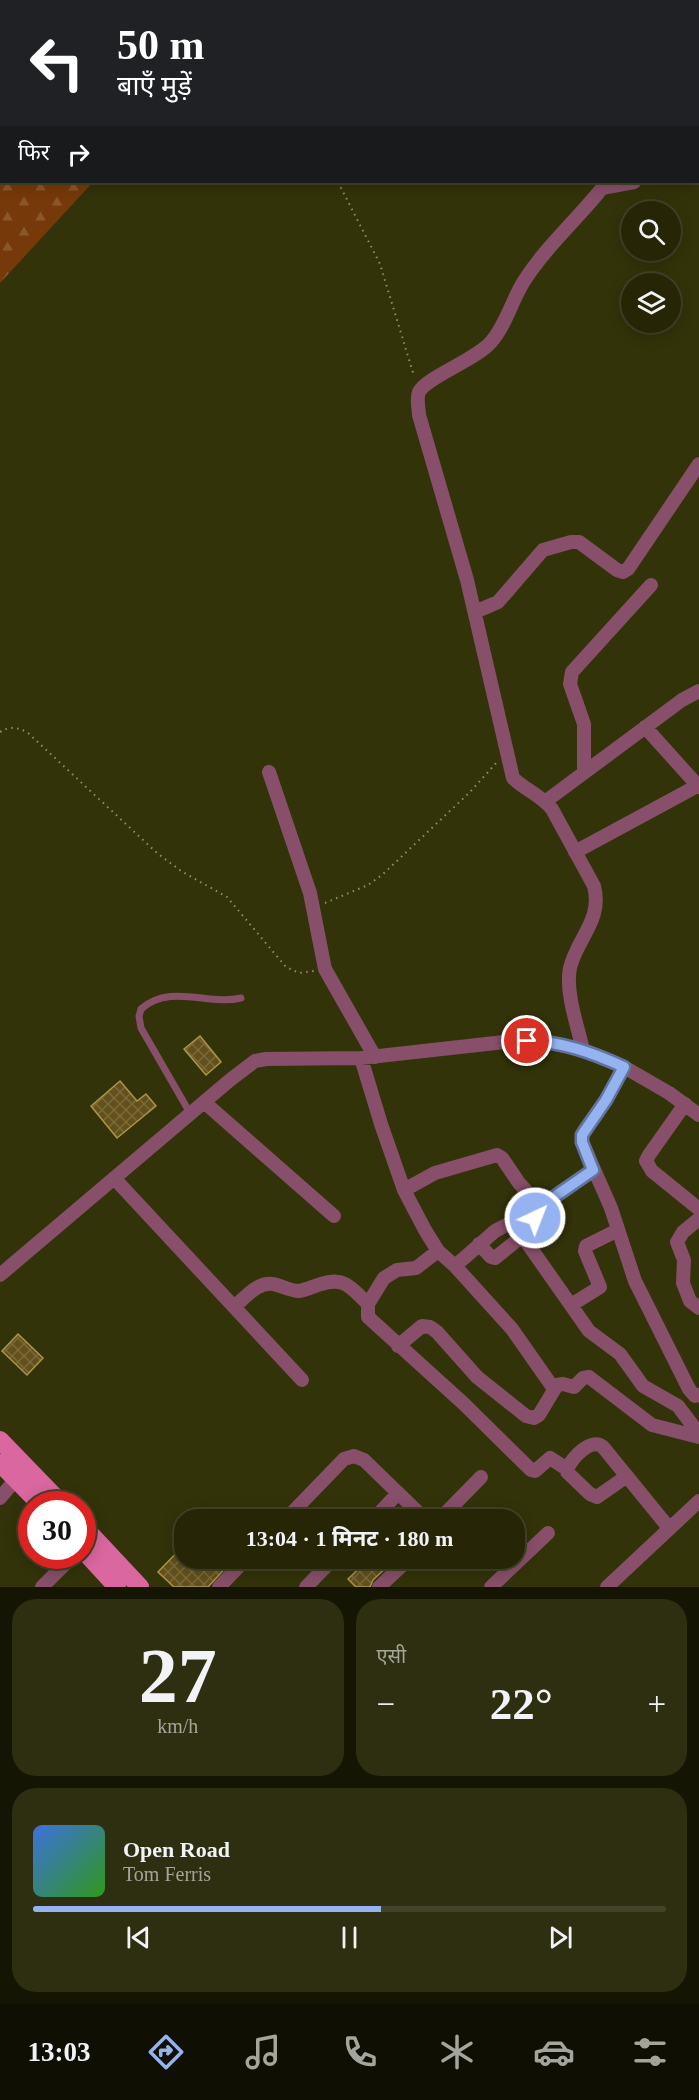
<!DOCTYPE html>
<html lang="hi">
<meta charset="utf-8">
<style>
:root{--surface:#262607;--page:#2e2e11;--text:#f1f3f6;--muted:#a4a59b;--line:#424328;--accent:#95b2f1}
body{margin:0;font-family:"Times New Roman","Noto Sans Devanagari",serif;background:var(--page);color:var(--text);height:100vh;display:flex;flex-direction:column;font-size:22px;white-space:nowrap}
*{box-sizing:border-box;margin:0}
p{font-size:20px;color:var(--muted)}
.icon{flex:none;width:33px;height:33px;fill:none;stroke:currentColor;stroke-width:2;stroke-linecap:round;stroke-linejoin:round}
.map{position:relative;height:1587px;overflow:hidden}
.sheet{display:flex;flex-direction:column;gap:12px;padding:12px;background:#151504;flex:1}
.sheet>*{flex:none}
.guide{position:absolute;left:0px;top:0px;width:699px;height:183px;box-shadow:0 3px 15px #0003,0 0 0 2px var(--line);background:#202124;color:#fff;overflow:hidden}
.buttons{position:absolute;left:621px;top:201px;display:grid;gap:12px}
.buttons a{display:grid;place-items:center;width:60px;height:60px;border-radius:50%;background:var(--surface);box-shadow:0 3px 15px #0003,0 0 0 2px var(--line);font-size:30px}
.speed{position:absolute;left:18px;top:1491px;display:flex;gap:12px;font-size:30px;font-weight:700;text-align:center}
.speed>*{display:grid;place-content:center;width:78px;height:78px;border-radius:50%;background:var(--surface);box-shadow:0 3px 15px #0003,0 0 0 2px var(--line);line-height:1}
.speed .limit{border:9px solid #d22;background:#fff;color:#111}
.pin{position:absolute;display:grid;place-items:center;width:51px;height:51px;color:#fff;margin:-26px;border:3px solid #fff;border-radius:50%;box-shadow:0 2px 6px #0007}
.me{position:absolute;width:66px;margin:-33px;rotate:43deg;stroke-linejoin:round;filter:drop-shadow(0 0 4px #0008)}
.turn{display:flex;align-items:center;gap:21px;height:126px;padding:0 18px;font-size:27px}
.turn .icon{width:78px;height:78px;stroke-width:2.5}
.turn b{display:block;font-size:42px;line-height:51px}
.then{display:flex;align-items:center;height:57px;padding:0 18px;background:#0003;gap:12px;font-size:22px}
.big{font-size:45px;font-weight:700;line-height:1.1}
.sheet .widget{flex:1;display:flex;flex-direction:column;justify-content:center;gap:9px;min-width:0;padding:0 21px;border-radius:24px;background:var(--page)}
.sheet .dial{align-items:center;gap:0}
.dial b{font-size:78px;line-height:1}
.song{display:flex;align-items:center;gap:18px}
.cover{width:72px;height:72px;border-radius:9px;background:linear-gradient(135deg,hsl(220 70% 55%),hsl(110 70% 35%))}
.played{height:6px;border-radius:3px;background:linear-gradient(90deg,var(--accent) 55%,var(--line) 55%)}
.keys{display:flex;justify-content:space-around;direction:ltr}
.heat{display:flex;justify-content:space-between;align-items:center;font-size:33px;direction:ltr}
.sheet .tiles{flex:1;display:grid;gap:12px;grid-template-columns:1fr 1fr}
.widget:last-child{grid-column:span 2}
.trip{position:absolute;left:174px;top:1509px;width:351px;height:60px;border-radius:24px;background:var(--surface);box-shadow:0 3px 15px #0003,0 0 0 2px var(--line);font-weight:700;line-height:60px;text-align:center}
.menu{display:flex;height:96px;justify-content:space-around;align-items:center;background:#0f0f03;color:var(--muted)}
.menu .icon{width:42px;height:42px}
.menu .selected{color:var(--accent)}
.menu b{font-size:27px;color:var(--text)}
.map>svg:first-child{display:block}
.forest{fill:url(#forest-firs)}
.building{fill:url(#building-cross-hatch);stroke:#ad9447;stroke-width:1.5}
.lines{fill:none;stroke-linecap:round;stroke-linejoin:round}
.path{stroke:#8f9169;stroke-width:2;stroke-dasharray:1.5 4.5;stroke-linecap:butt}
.lane{stroke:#874f69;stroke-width:7}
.street{stroke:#874f69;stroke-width:14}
.primary{stroke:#da67a0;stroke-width:18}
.route-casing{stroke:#61749d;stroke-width:15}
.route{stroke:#95b2f1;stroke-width:10}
</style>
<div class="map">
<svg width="699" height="1587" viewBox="0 0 699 1587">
<defs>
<pattern id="forest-firs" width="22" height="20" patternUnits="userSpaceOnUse" patternTransform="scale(1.5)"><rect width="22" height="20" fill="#763909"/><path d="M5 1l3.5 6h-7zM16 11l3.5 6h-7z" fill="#8a562c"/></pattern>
<pattern id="building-cross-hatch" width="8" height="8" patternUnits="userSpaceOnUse" patternTransform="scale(1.5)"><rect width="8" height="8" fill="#63511b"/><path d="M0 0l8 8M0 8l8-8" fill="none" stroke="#7a6a3b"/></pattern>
</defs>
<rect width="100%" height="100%" fill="#323309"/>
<path class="forest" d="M0,0h336l-2,2h-332v180h91l-93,101z"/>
<path class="building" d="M200,1036l21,26 -15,13 -22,-26z
M120,1081l17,20 9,-7 10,12 -39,32 -26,-32z
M18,1334l25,24 -16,17 -25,-24z
M184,1545v13h41l5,5 -22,24h-34l-16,-15z
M370,1558h15l5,6 -17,16 -3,7h-14l-8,-8z"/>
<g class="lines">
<path class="path" d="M282,0v2
M338,182l42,82 34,112
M0,732c10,-6 16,-5 27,0l130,121 24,18 46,26 59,70 13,6 15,-2
M325,903l43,-18 14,-10 88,-83 27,-30"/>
<path class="lane" d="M190,1113l-49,-85 -2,-12 2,-7c30,-26 67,-3 100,-11"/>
<path class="street" d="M698,61l1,-2
M698,172l1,1
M602,188l32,-6
M475,612l23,-10 45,-52 28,-8h8l38,28 6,2 5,-3 71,-105
M645,727l54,60
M269,772l41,121 15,76 50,88
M584,772v-48l-14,-40 2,-12 79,-87
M546,801l136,-101 17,-9
M575,852l124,-67
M583,1050c-5,-23 -18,-58 -13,-82 7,-30 33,-48 24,-82l-42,-77c-11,-14 -27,-19 -39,-31l-46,-198 -48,-165c0,-6 -3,-16 0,-23 7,-15 57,-32 72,-50 15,-17 21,-42 33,-61 23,-36 57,-65 83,-99
M361,1058l20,66 23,66 21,40 13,21 17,15 57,63 42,60
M624,1067l-18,33 -21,29 -3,6v7l29,66 24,73 54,108 6,7 4,-1
M204,1102l130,114
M685,1104l-36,51 -3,6 6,10 47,38
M114,1178l188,202
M404,1190l31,-17 62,-18 5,3 17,25 22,24
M699,1219l-16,13 -6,10 7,18 -1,23 7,18 9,7
M523,1237l66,94 31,23 23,32 35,20 21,28
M479,1244l12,13 4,1 41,-33 1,-3 -6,-9
M438,1251l-22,17 -19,2 -13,8 -16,26v13l96,87 67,66 4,1 15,-13 17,11
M455,1266l40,-35 46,-24 52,-37
M0,1275l230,-195 25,-19 11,-2 95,-1 152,-17h27l43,9 41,17 45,26 30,22
M571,1305l29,-18 -15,-36 1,-5 32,-16
M234,1307c12,-10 25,-28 43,-22 7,2 14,6 22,6 7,-1 15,-5 22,-7 24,-8 31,5 47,20
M398,1346l24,-20 8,1 7,5 40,45 49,39 8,2 5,-3 18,-30 6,-1 11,3 9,-9 6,-1 63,48 47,12
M627,1476l-30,21 -7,-3 -23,-22v-3c6,-12 24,-32 36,-22l66,81
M0,1498l16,-19
M285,1520l59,-61 10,-3 10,4 62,60
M373,1520l25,-27
M439,1520l42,-43
M42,1587l31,-31
M219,1587l28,-29
M306,1587l28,-29
M379,1587l31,-29
M491,1587l57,-54
M607,1587l92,-86"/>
<path class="primary" d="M0,1440l62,64
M0,1463l40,41
M82,1525l58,62
M82,1549l35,38"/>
</g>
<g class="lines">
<g class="route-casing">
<path id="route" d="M527,1041c34,0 66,12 97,26l-18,33 -24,35v7l11,28 -62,43 4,5"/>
</g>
<use href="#route" class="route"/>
</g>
</svg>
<div class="buttons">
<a><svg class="icon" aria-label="search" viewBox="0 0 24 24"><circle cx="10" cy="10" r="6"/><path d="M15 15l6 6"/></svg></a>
<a><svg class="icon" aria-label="layers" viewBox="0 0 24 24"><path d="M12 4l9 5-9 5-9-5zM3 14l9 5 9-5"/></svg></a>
</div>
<div class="speed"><div class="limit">30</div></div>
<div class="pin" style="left:527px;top:1041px;background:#d93025"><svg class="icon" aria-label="arrive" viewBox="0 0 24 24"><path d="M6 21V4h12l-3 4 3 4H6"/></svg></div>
<svg class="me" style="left:535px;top:1218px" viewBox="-20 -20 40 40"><circle r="17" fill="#95b2f1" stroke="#fff" stroke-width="3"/><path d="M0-11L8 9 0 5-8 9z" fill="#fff"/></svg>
<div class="trip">13:04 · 1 मिनट · 180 m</div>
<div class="guide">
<div class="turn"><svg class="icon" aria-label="left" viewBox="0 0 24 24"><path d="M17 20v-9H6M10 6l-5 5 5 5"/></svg><div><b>50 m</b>बाएँ मुड़ें</div></div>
<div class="then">फिर<svg class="icon" aria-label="right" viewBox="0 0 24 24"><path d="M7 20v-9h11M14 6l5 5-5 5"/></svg></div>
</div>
</div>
<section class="sheet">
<div class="tiles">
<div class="widget dial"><b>27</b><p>km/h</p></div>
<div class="widget"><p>एसी</p>
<div class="heat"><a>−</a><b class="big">22°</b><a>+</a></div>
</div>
<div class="widget">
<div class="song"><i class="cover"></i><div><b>Open Road</b><p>Tom Ferris</p></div></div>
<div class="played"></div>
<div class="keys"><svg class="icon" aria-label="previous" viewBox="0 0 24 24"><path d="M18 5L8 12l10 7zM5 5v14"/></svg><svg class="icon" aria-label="pause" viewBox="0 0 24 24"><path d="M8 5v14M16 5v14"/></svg><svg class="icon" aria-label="next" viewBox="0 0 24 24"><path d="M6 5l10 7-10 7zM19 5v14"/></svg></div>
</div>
</div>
</section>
<nav class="menu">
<b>13:03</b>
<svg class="icon selected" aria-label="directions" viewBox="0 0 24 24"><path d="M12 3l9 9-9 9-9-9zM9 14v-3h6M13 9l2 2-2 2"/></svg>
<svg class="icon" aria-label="music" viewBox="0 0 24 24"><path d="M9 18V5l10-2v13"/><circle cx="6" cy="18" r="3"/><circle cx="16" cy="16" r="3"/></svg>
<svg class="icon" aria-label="phone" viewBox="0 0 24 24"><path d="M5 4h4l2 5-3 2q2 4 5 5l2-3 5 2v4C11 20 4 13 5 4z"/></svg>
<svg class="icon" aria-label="climate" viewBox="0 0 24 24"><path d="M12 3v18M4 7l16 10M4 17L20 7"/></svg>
<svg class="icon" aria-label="car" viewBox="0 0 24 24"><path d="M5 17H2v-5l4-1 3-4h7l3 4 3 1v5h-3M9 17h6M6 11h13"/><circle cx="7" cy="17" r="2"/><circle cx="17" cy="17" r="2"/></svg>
<svg class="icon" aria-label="filters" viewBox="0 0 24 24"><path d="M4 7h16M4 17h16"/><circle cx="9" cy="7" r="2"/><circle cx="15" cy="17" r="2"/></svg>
</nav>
